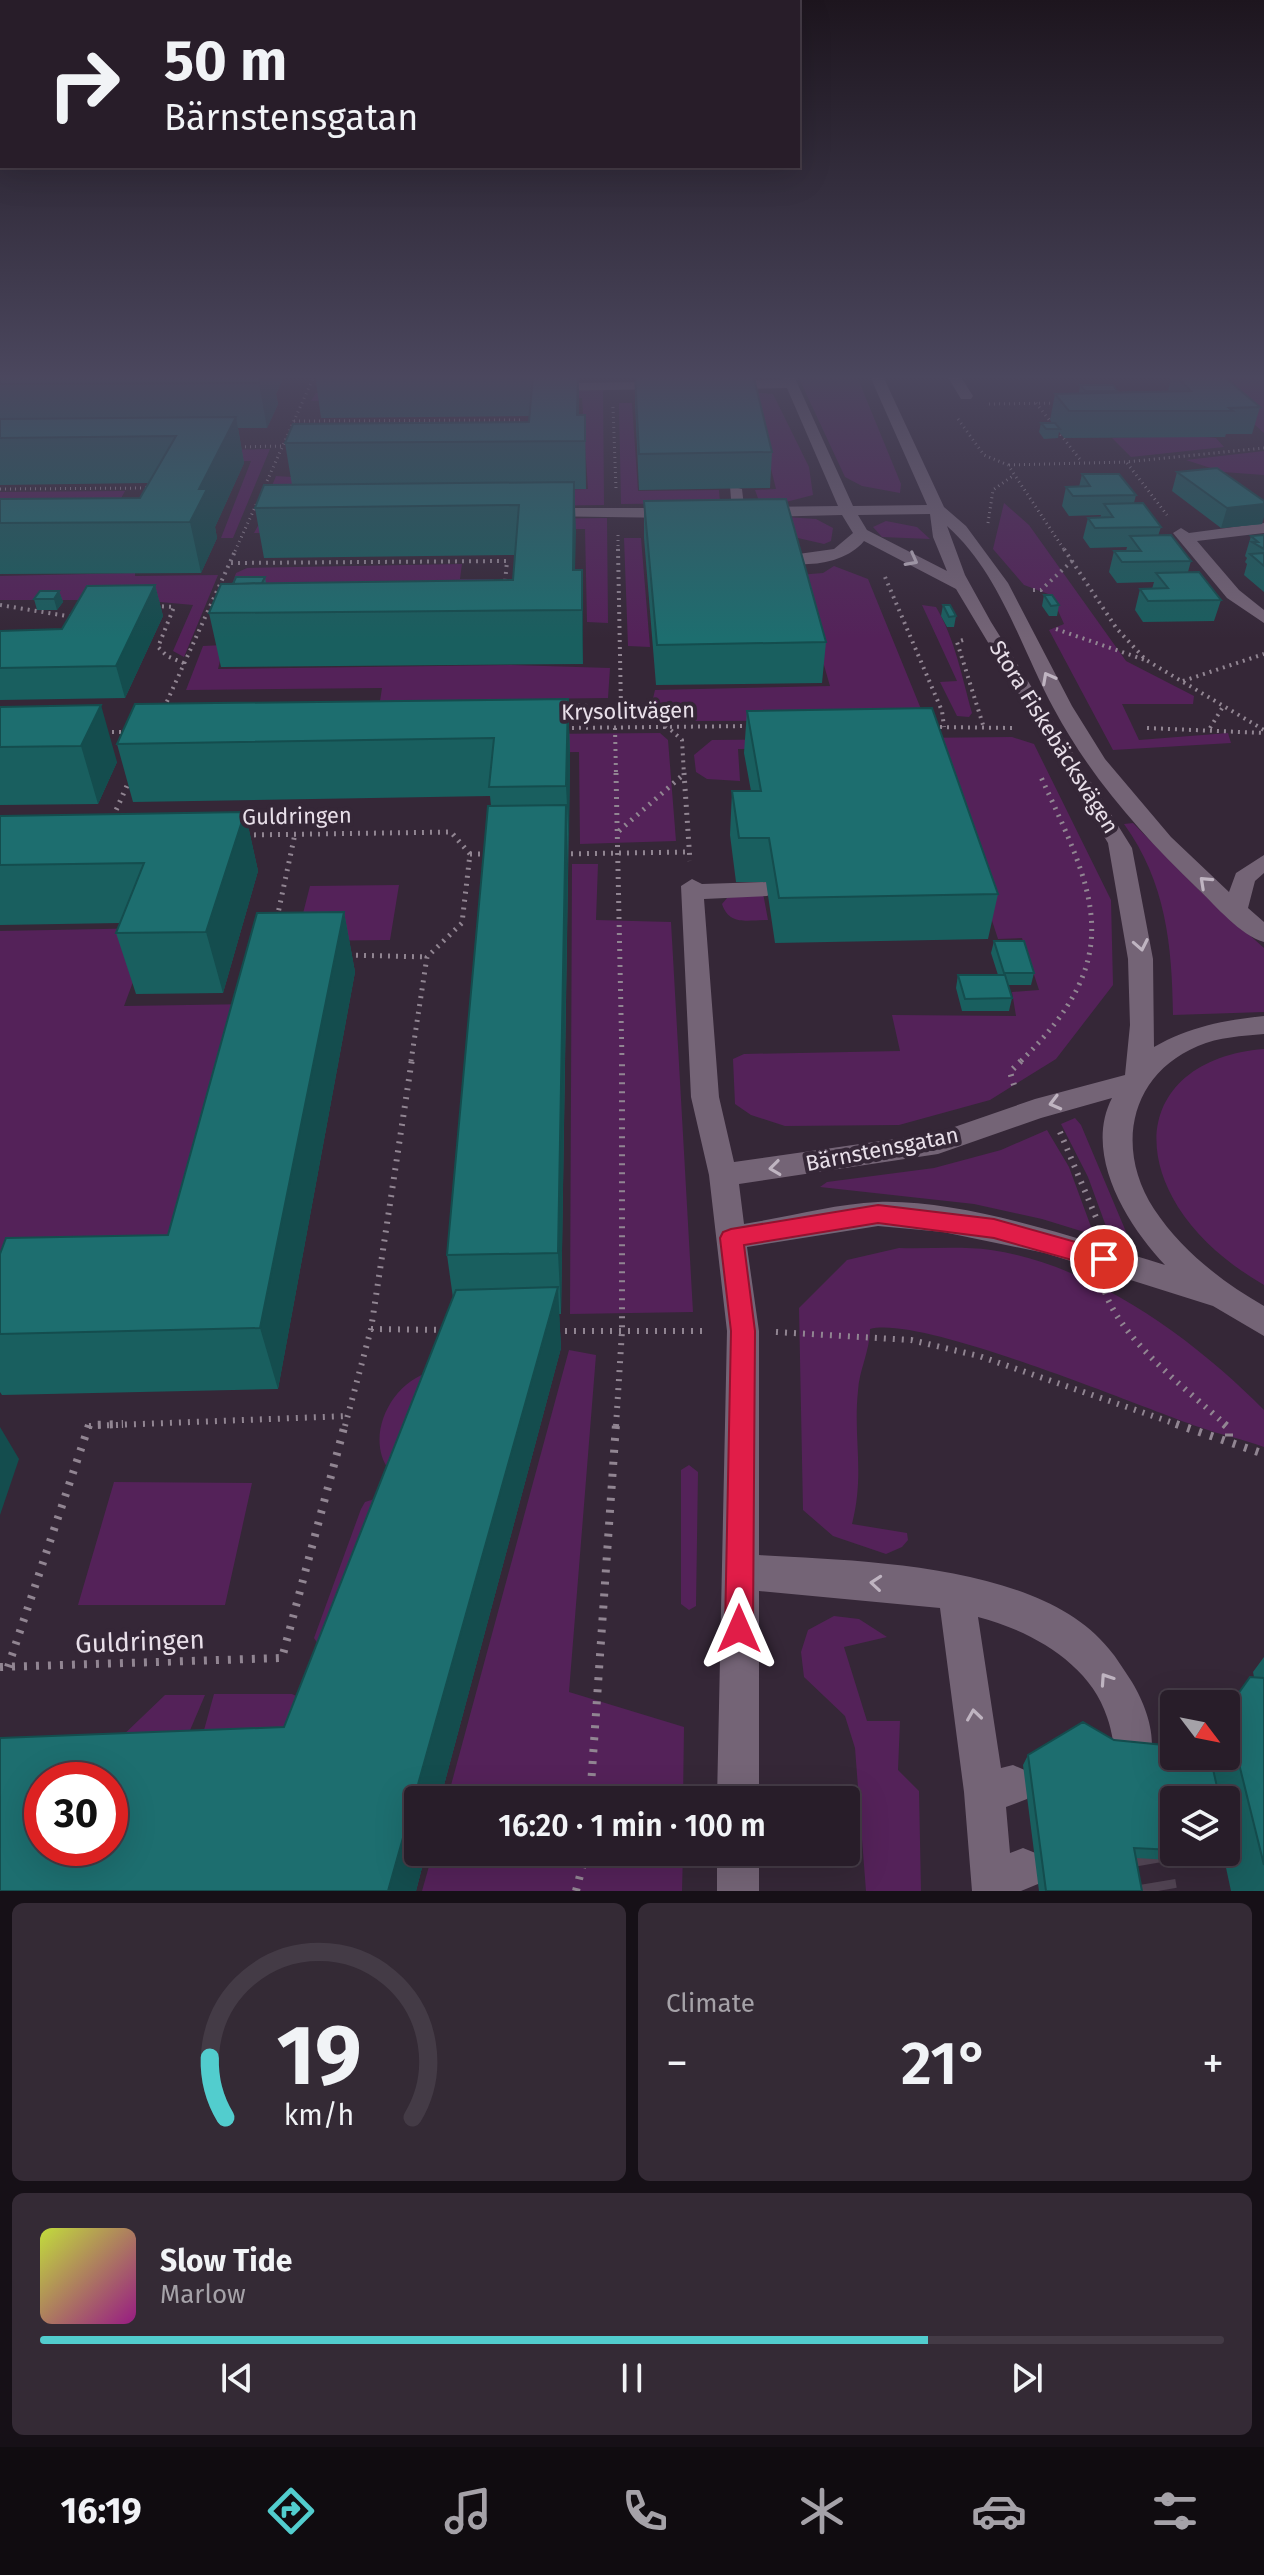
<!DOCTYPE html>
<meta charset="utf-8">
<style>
:root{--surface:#281d29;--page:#342a35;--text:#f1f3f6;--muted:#a5a2a8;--line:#443b46;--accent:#52cdce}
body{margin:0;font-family:"Fira Sans",sans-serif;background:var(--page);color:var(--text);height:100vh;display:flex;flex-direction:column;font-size:30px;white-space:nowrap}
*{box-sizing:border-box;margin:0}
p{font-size:26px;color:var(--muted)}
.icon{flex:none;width:44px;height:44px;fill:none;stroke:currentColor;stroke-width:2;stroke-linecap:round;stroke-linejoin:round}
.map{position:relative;height:1891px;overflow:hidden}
.sheet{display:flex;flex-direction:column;gap:12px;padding:12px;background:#161017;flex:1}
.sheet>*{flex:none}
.banner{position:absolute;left:0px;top:0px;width:800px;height:168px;box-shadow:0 8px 32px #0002,0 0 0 2px var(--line);background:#281d29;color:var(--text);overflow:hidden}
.needle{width:52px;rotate:122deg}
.tools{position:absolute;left:1160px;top:1690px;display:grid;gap:16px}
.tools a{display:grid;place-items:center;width:80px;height:80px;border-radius:8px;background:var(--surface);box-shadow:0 8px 32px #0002,0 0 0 2px var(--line);font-size:40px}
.speed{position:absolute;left:24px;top:1762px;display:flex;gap:16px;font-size:40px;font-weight:700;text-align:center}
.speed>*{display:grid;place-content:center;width:104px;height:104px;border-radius:50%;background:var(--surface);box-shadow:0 8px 32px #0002,0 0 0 2px var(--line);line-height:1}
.speed .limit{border:12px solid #d22;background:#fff;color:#111}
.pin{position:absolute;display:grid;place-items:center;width:68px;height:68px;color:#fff;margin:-34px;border:4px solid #fff;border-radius:50%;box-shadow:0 2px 8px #0007}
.me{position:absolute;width:88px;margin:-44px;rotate:0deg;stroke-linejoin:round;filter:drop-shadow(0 0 6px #0008)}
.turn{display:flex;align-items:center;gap:28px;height:168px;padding:0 32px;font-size:36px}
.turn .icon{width:104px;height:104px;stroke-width:2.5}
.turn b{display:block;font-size:56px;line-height:68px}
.big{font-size:60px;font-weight:600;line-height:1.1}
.sheet .widget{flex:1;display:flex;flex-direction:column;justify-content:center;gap:12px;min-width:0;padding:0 28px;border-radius:12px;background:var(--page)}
.sheet .dial{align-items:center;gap:0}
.dial svg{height:208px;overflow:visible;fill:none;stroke:var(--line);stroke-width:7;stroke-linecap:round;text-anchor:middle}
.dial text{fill:var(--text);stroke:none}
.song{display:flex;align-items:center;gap:24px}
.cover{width:96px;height:96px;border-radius:12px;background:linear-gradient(135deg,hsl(70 70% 55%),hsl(310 70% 35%))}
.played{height:8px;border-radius:4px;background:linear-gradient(90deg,var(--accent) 75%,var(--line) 75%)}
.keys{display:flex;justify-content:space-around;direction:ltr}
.heat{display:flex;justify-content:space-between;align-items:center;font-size:44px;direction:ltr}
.sheet .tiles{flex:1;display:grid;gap:12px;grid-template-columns:1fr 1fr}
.widget:last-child{grid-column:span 2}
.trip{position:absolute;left:404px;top:1786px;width:456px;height:80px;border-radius:8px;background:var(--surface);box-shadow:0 8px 32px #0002,0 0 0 2px var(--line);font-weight:600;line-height:80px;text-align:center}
.tabs{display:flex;height:128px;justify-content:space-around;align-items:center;background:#100c10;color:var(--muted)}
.tabs .icon{width:56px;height:56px}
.tabs .current{color:var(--accent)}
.tabs b{font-size:36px;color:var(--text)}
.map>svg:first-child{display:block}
.green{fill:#542259}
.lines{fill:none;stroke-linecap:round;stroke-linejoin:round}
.minor-tunnel{stroke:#504352;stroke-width:38;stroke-dasharray:38 19;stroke-linecap:butt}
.path-far4{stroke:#918592;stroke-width:3;stroke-dasharray:1 4;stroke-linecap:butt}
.path-far3{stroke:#918592;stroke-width:4;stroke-dasharray:2 5;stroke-linecap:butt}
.path-far2{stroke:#918592;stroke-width:5;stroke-dasharray:2 6;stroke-linecap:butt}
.path-far1{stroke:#918592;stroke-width:6;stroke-dasharray:2 7;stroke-linecap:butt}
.path{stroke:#918592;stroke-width:8;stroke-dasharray:3 9;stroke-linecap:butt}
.minor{fill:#746476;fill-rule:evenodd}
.wall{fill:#195f5f;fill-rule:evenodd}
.shaded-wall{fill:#144d4e}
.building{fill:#1d6e6f;stroke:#144d4e;stroke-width:2;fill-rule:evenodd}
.oneway{stroke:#bfb4c1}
.route{fill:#e11d48;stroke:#92132f;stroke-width:2}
.labels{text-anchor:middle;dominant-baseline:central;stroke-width:8;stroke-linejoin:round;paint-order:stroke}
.street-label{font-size:22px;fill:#e8dfe9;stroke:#352737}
.near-street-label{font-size:26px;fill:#e8dfe9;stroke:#352737}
</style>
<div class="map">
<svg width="1264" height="1891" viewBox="0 0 1264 1891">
<rect width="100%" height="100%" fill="#352737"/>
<path class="green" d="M797,374h59l45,110 -1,9 -38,-7 -17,-9z
M1173,374h91v59l-39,-35z
M717,389l56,5 36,73 4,28 -27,7 -27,-1 -4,-11 21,-1 -22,-88z
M603,390l1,115 -242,3 -102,7 16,-39 252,15 60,-2 -6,-91 -271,3 5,-8z
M619,403h13l6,88 81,-1 1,13 -99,1z
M1193,436l23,2 8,9 -93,10 -19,-19z
M270,449l-37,89h-12l30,-77 -251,2v-10z
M1264,451v24l-41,-3 -37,-12z
M125,491l-6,11 -119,32v-42z
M1004,503l25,22 97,136 68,35 -1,8h-71l17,36 89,-7 3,10 -118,7 -64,-120 15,-6 -13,-29 -27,-10 -31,-36z
M786,517l30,2 17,9 -2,13 -7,3 -39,-9z
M607,518l1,105 -21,-1 -2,-93 -331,4 6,-11z
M886,521l31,6 13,12 -48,-2 -9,-10z
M624,538h17l9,109 -22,-1z
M462,564l-2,15h34l-4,26 -35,1 -3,11 -231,-1 15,-43 11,-5z
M834,566l34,13 53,130 -6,11 -233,1 -31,-14 4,-17 175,-4 -32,-111 25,-2z
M135,573v3l83,-1 -34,82 -11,-6 20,-46 -55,-5h-138v-24z
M922,605l14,2c19,32 26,70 36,106l-3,4 -12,-1 -17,-34 17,-1z
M224,645l-6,24 294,-4 98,3 -2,30 -228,3 2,-13 -196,2 17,-44z
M660,733l8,7 8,101 -96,3 -1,-92 -426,4 9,-19z
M1012,737l22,7 77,156 2,85 -57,74 -66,41 -91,25 -114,1 -34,-11 -16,-11 -2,-45 11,-5 156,-3 -8,-36 124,1 -4,-24 27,-2 -17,-52 -24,1 -62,-191 -198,1 2,32 -33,-2 -11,-7 -2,-17 18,-15z
M1133,823l66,67 65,58v64l-91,3c-1,-70 -7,-133 -49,-191z
M572,864h26l-2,56 75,2 22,390 -123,2z
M399,885l-9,55 -94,1 14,-55z
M763,893l5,27c-20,0 -39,6 -46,-16l5,-6z
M153,928l-29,78 129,-2 -74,273 -179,76v-422z
M1264,1049v236c-33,-19 -66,-46 -86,-78 -51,-83 -7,-151 86,-158z
M1075,1118l6,7 51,121 -21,-6 -23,-63 -27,-53z
M1047,1130l22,37 25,68 -52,-16 -68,-15 -154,-17 7,-5 107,-14 67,-18z
M899,1248c30,1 63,-2 92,2 102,15 203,89 273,160v37c-21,-8 -43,-12 -65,-20 -61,-21 -277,-112 -329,-98 0,22 -11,41 -12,62 -5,48 7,82 -6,133l55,9 1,7 -6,7 -16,7 -53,-18 -30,-26 -4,-202 48,-48z
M569,1350l27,5 -27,337 115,35 -1,73h-236z
M431,1372l-42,98c-25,-34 3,-89 42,-98z
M689,1465l9,7 -2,134 -7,4 -8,-6v-134z
M114,1482l138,1 -27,122h-147z
M390,1494l-68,156 -8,-12 47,-129 4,-7z
M834,1616l25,3 28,18 -43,10 23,74h33l-2,49 21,21 2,100h-55l-11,-143 -10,-32 -41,-39 -3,-25 7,-22z
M214,1694h78l35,16 -136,67z
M165,1695h40l-17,40 -99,45 3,-15z
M433,1852h250l-1,39h-260z"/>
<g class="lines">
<path class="minor-tunnel" d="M1147,1826l11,65"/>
<path class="path-far4" d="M1036,403l46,59
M989,404l70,-1
M613,407l3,82
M958,419l26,36 24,10 57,86
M294,421l227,-1 -2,8
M235,447l47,-1
M1127,463l40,52
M1009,465l117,-3 138,-14
M0,489l151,-1
M263,490l52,-116
M988,523l5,-33 21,-15
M618,535v16
M235,551l22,-48"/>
<path class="path-far3" d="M618,549l3,159
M1064,549l53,80 29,31 118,70
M231,563l276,-2 -2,22
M885,577l57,134 2,16
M1033,590h8l32,-30
M0,605l73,12
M155,606l19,1 -16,40 9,9 19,8
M1056,629l89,31
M963,640l-6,2 27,86
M1183,681l81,-27
M564,706c44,-1 85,1 118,34l2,35
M164,708l72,-159
M933,727l82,1
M565,728l186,-2
M615,728l1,47
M1147,728l117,5
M1210,728l14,-23
M105,732h22"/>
<path class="path-far2" d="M616,773l6,288
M684,773l6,88
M113,817l17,-38
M619,831l65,-57
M246,835l205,-3 19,22 -8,69 -35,34 -16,104
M470,854h19
M563,854l126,-2
M277,918l18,-84
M348,955l79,2
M1021,1061c107,-105 75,-165 19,-286"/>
<path class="path-far1" d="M1014,1085l-4,-13 13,-13
M1060,1132l38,90
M1105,1292c18,50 83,98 122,134
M371,1329l75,1
M556,1331h150
M776,1332l135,8 68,16 203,70
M89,1426l259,-10
M345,1426l26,-97 41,-270
M616,1426l6,-95v-272"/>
<path class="path" d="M1176,1424l88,30
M1224,1424l5,4v13
M0,1667l282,-9 63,-234
M8,1667l81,-242 34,-1
M590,1800l26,-376
M576,1891l10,-39"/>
<path class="minor" d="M781,374h12l60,132 74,-1 -58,-131h13l62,133 22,19 42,57 64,123 33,53 66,78 58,55 7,-19 28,-18v18l-9,8 -7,27 16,14v20c-24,-7 -48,-36 -66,-53 -56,-54 -107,-111 -144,-180 -33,-61 -54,-136 -107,-183l18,49 26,47 141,226 21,111 1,88c35,-20 70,-27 110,-31v18c-22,2 -45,3 -66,12 -69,29 -83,103 -44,163 27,41 68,73 110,97v30l-51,-30 -168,-53 -102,-21 -65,-6 -131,21 12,84v224c101,6 281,8 350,94 8,9 14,20 21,30 15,23 29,60 18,86l-14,6 -14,-6c-7,-16 -7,-32 -13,-48 -17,-54 -78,-87 -129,-100l23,151 12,-3 14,6 6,14 -6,14 -21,8 4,46 13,-5 15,6 6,15 -6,15 -17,7h-49l-8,-99 -24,-184 -181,-17v209h-42l10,-469 -18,-156 -18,-78 -10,-211 11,-7 10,5 65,-2 11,7 -11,7 -63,3 15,198 15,65 203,-29 98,-34 90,-24 5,-50 -2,-66 -20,-116 -152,-254 -92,-48c-17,21 -54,27 -80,21v-6l50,-7 19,-16 -11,-18 -82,2 -8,-5 8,-5 78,-1 -51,-118 -61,1 -6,-4 6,-4 57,-1zM930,514l3,23 14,34 -80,-41 -9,-15zM1112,1098c-29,56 15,127 53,167 -83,-25 -201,-66 -287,-63 -44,2 -90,15 -134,22l-5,-40 199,-30 103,-36z
M946,374h13l14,22 -2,3h-10z
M665,382l6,4 -1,3 -124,2 -6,-4 6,-4z
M730,486l12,3 3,26 -13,-3z
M544,508h131l8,5 -8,5 -136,-2 -3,-3z
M1264,523v10l-67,8 42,49 25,20v13l-37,-25 -54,-65 8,-5 8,5z
M717,1852h42v39h-42z"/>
</g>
<path class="wall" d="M0,374h285l-9,20 2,10 -11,24h-29l6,35 -29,64 2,11 -16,35 -201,1v-75l140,-1 8,-15 -148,2z
M315,374h264v41h6l1,74h-12l1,81h7l1,94 -362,3 -12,-54 24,-29 32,-7 1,6 247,-3 2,-25 -251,3 -9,-50 37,-23 -7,-42 244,-21v-6l-208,2z
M635,374l137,78 -2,36 -131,2 -4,-88z
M1172,374h49l39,33 -8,27h-26l-1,3 -161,1 -5,-6 -1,6 -14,1 -5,-7 2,-9h11l-2,-3 5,-26 24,-1 1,-8 37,6v1l51,-1z
M1177,472l85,52 -41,4 -49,-37z
M1082,474l54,21 -2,8 27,24 -3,9 33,25 -3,11 33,28 -7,21 -71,1 -8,-12 5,-21h12l2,-7 -37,1 -8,-11 5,-21h12l1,-4 -37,1 -7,-10 5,-20h12l1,-3 -32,1 -7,-10 4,-19h13z
M644,501l182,141 -4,41 -166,2 -12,-147z
M1264,535v57l-20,-17 3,-11 -2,-2 2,-4 -2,-2 6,-20z
M155,585l8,31 -38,82 -125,2v-69l62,-2z
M59,591l4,11 -6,8h-20l-3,-11z
M1044,595l15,10 -2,11h-8l-7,-10z
M943,605l13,11 -2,11h-7l-6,-11z
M568,699l2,56 -9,559h-2l2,34 -121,452h-22v52h8l-10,39h-416l284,-164 169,-429 -6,-43 44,-449 -1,-10 -357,6 -16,-58z
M0,707l117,55 -19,42 -98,1z
M747,711l251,183 -10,45 -213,4 -9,-61h-30l-6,-47 2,-44h19l-7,-38z
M245,812l13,59 -35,122 -87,1 -20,-61 4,-10 -120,2v-109z
M344,912l11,60 -77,417 -276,6 -2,-3v-138l168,-19z
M994,941l40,32 -3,12h-23l4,13 -3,13h-47l-6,-23 2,-13h40l-7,-22z
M1264,1657v234h-33l-6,-28 -89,-5 6,33h-103l-16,-126 5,-10 86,-15 60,16h52v-46l24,-33h4l-1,-5zM1174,1800h52v52h-52z"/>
<path class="shaded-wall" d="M264,374h21l-9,20 2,10 -11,24 -8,-45z
M578,374l1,25v42l-2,-26z
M236,417l8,46 -29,64 2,11 -16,35 -11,-51 9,-33z
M574,482l2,49 -2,79 -1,-40z
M1264,504v13l-2,7 -41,4 6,-20z
M582,570l1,52v42l-1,-54z
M155,585l8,31 -38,82 -9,-32z
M59,591l4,11 -6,8 -3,-11z
M568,699l2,56 -1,90 -3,-59z
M101,705l16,57 -19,42 -17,-58z
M566,805l2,59 -7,450 -3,-61z
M245,812l13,59 -35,122 -17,-61z
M344,912l11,60 -77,417 -18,-61z
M558,1287l3,61 -121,452h-22v52h8l-10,39h-28z
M0,1427l19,32 -19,56z"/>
<path class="building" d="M0,374h264l-5,9 -259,1z
M533,374h45l-1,41h8v26l-300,2 8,-19 236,-2z
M635,374h118l19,78 -133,2z
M1174,374h47l39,33 -31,1 4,3h-164l-14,-17 136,-3z
M1080,385h33l4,6h-32z
M236,417l-37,72h8l-17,33 -190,1v-24l140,-1 36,-62 -176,2v-19z
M1041,423h14l5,6h-14z
M1217,468l47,33v3l-37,4 -50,-36z
M1082,474h37l17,21 -63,1 -7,-9 24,-1z
M574,482l-1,88h9v40l-373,3 12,-29 292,-4 6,-75 -264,3 9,-23z
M786,499l40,143 -169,3 -13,-144z
M1143,503l18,24 -66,1 -7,-10 25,-1 -9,-13z
M1171,535l20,26 -69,1 -8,-11h27l-11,-15z
M1264,535v14l-12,-7h6l-7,-6z
M1264,553v13l-14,-12z
M1199,572l22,28 -73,1 -8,-12 28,-1 -12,-15z
M236,577h29l-3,6 -29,1z
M155,585l-39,81 -116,2v-37l62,-2 25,-43z
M40,591h19l-5,8h-20z
M1044,595h8l7,10 -8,1z
M943,605h7l6,11 -7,1z
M568,699l-2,87 -77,1 5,-49 -377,6 18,-40z
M101,705l-20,41 -81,1v-40z
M932,708l66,186 -219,4 -10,-60h-30l-7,-47h29l-14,-80z
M566,805l-8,448 -111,2 41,-449z
M245,812l-39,120 -90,1 28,-70 -144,2v-49z
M344,912l-84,416 -260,6v-80l6,-16 162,-3 89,-322z
M994,941h30l10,32h-30z
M958,975h47l7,23 -47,1z
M558,1287l-170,604h-388v-153l284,-11 172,-437zM42,1780h68v68h-68z
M1250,1677l14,1v187l-38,-154z
M1083,1722l31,18 60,6v10h36l10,44h-46v50l-40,-2 8,43h-96l-18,-136z
M1226,1824l7,29 -24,-1h17z"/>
<defs><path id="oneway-chevron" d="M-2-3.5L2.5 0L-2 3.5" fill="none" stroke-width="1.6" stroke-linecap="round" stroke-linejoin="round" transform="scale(2)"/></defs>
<g class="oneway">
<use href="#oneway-chevron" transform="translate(912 560) rotate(28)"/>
<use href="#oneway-chevron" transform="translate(1048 678) rotate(-118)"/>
<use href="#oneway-chevron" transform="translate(1205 882) rotate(-137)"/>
<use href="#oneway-chevron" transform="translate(1141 945) rotate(79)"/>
<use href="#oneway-chevron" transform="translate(1055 1103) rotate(165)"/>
<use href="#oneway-chevron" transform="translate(775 1168) rotate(173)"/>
<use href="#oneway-chevron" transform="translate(876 1583) rotate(-175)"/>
<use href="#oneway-chevron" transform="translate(1106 1679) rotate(-124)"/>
<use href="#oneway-chevron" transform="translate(974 1715) rotate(-98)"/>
</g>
<linearGradient id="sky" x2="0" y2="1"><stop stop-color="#1d151e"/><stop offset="0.59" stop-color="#4b475e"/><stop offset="1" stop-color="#4b475e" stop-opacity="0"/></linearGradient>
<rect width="1264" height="639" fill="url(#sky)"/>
<path class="route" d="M878,1205l116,14 110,31 8,3 3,6 -3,7 -8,3 -110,-31 -116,-15 -134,22 11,86 -2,298 -4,10 -10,4 -10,-4 -4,-10 6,-298 -11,-93 3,-6 8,-3z"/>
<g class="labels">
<g class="street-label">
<text transform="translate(628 711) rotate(-1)">Krysolitvägen</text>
<text transform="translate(1054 737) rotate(58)">Stora Fiskebäcksvägen</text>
<text transform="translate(297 816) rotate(-1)">Guldringen</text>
<text transform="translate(882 1149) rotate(-11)">Bärnstensgatan</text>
</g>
<g class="near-street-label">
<text transform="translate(140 1642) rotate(-2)">Guldringen</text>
</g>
</g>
</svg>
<div class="tools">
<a><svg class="needle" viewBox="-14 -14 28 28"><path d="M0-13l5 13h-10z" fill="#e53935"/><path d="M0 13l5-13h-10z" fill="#a5a2a8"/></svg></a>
<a><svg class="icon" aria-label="layers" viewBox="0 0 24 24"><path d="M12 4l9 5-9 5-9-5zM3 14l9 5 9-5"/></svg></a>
</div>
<div class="speed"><div class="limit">30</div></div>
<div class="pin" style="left:1104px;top:1259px;background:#d93025"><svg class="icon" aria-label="arrive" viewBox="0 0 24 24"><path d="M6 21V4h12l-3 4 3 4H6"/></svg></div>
<svg class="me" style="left:739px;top:1629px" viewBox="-20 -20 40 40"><path d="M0-17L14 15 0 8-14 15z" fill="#e11d48" stroke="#fff" stroke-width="4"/></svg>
<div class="trip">16:20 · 1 min · 100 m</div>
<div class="banner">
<div class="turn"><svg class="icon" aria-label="right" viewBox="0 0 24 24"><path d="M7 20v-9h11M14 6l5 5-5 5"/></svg><div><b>50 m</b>Bärnstensgatan</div></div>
</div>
</div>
<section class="sheet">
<div class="tiles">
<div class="widget dial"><svg viewBox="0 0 100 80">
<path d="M14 69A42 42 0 1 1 86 69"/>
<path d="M14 69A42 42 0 0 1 8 46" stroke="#52cdce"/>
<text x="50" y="56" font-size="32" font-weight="700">19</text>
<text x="50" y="72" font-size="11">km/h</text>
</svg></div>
<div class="widget"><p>Climate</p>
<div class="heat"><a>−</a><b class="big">21°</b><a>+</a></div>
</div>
<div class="widget">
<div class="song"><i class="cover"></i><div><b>Slow Tide</b><p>Marlow</p></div></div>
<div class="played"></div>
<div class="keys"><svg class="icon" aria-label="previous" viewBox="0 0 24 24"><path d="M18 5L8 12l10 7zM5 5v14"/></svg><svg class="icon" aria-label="pause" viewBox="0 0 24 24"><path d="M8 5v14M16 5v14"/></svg><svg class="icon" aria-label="next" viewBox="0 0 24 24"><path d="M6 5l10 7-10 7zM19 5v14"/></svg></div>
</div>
</div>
</section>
<nav class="tabs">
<b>16:19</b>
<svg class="icon current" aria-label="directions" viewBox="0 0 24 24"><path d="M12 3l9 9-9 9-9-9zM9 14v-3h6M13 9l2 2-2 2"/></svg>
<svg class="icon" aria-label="music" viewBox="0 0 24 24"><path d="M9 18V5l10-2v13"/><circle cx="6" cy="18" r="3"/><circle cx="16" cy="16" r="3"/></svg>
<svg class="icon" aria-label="phone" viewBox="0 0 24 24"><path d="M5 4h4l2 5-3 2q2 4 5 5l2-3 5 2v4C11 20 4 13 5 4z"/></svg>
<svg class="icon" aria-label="climate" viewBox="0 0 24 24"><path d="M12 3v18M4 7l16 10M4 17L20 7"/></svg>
<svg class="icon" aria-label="car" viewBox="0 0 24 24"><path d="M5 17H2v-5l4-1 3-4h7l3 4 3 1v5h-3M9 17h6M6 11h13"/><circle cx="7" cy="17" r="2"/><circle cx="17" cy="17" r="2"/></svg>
<svg class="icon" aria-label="filters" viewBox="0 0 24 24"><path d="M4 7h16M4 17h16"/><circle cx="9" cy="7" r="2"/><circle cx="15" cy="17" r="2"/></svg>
</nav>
